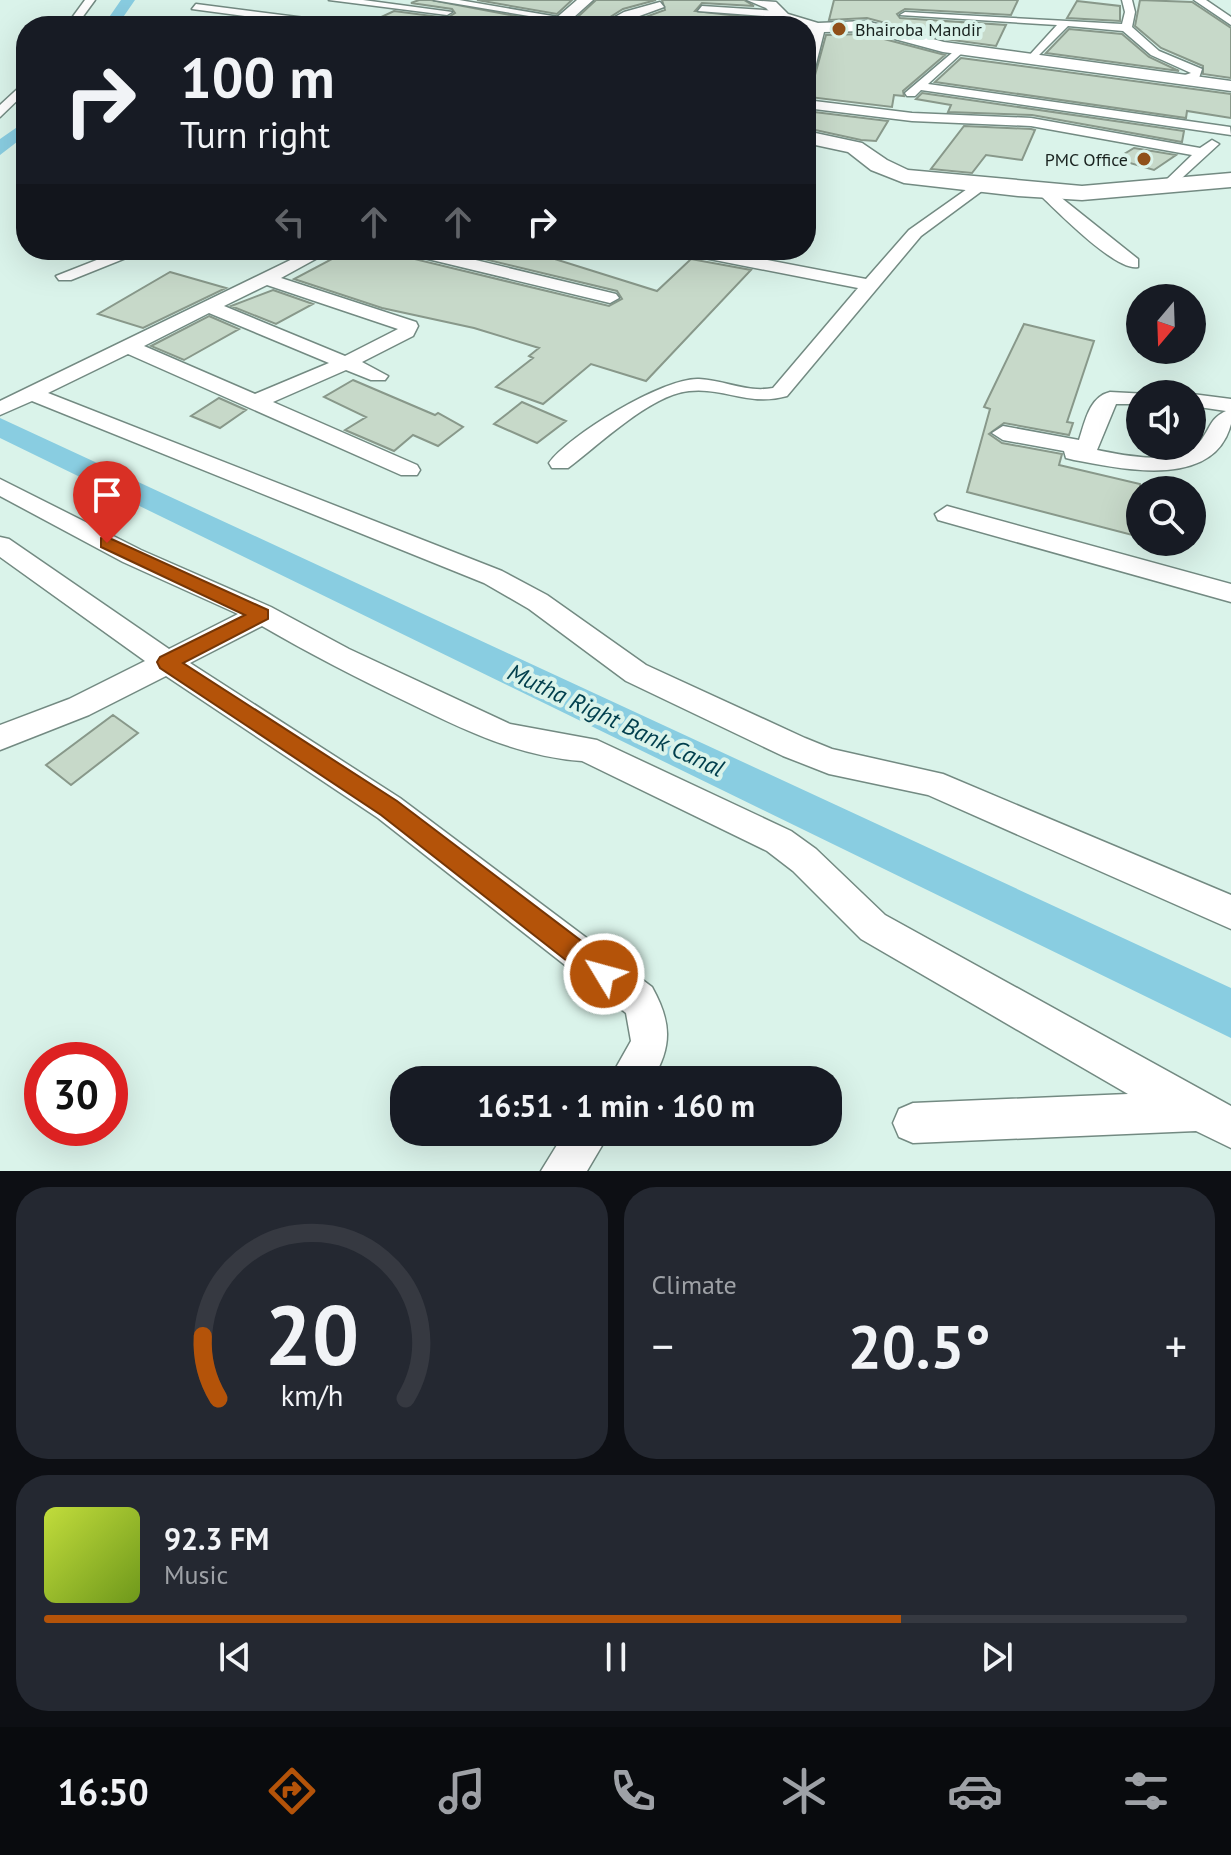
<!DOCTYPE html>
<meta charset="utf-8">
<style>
:root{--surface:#171b24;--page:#242831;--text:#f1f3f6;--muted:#9ea1a6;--line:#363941;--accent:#b45309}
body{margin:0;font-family:"PT Sans",sans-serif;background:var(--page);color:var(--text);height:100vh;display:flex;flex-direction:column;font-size:30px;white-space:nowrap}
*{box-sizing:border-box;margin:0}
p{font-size:26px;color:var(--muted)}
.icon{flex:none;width:44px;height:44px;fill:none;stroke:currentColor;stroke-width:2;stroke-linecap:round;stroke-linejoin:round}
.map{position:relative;height:1171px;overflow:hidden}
.details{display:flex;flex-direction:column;gap:16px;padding:16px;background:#0d0f14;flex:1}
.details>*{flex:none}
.top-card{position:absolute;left:16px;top:16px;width:800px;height:244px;border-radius:32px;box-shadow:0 8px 32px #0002;background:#171b24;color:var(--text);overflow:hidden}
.needle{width:52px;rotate:199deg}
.controls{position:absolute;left:1126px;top:284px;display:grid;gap:16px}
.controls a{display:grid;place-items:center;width:80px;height:80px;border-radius:50%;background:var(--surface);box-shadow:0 8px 32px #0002;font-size:40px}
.speed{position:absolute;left:24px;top:1042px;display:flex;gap:16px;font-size:40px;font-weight:700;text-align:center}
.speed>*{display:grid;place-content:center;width:104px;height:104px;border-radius:50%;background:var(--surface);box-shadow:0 8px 32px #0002;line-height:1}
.speed .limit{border:12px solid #d22;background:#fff;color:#111}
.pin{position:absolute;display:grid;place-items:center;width:68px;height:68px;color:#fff;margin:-82px -34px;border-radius:50% 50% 50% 0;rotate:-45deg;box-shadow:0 0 8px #0007}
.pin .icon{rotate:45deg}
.me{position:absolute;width:88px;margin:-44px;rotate:307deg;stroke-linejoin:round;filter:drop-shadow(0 0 6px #0008)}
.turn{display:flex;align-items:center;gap:28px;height:168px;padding:0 32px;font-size:36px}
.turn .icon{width:104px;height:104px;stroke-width:2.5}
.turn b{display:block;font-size:56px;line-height:68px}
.lanes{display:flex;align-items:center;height:76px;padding:0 32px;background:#0003;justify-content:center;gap:40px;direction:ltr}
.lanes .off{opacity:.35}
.big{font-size:60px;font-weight:700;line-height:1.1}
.details .tile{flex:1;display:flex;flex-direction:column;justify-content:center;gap:12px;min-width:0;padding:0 28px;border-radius:32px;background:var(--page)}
.details .dial{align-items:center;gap:0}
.dial svg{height:208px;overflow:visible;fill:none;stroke:var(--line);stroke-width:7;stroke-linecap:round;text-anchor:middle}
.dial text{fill:var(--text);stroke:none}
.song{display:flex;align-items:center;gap:24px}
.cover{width:96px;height:96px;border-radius:12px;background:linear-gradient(135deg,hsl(70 70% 55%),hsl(80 70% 35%))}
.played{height:8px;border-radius:4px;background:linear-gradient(90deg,var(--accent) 75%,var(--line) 75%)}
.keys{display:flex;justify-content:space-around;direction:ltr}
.heat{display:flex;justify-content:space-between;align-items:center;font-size:44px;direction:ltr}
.details .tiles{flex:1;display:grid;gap:16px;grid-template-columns:1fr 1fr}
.tile:last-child{grid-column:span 2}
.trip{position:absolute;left:390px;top:1066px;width:452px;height:80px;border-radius:32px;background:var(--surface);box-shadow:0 8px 32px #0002;font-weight:700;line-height:80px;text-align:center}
.menu{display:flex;height:128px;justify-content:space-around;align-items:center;background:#090b0e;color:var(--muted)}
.menu .icon{width:56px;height:56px}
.menu .active{color:var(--accent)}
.menu b{font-size:36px;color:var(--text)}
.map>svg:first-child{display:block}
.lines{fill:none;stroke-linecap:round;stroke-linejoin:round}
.canal{fill:#89cde1;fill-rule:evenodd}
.building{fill:#c7d9c9;stroke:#88988a;stroke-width:2}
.street-casing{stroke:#738a82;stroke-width:3}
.secondary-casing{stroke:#738a82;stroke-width:3}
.street{fill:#fff;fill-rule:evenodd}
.secondary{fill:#fff;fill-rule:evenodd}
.route{fill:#b45309;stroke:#753606;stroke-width:2}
.poi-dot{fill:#905019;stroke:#daf3ea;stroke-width:3}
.labels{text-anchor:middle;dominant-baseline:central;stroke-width:8;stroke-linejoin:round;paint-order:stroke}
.far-poi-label{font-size:18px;fill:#19221f;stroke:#daf3ea;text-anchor:start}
.water-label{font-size:24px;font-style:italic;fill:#003e4c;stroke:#daf3ea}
</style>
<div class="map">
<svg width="1231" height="1171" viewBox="0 0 1231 1171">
<rect width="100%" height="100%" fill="#daf3ea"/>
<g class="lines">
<path class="canal" d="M121,0h14l-18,26h-14z
M26,121v14l-26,20v-16z
M0,418l1231,570v50l-1231,-600z"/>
</g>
<path class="building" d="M419,0h12l116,22 -3,4h-182l32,-15 53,7 8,-5 -3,-4 -41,-6z
M477,0h95l-15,14z
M596,0h60l-33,9 -27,17h-28z
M662,0h82l10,6 -52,-3 -7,8 78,9 13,5 -165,1 44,-16z
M834,0h184l-7,15 -106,-6 -8,5 3,4 106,7 -10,21 -51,-7 -78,-21 -38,2z
M1140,0l52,2 39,26v50l-28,-4v-8l-42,-18 -26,-22z
M1077,1l43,5v15l-53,-3z
M1069,29l53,5 27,23 30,14 -133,-18z
M865,34l80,21 -42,36 1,5 -10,-1 -2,12 -83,-10 17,-62z
M961,58l270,36v24l-44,-7 -1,7 -251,-36z
M922,93l262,38 -2,11 -150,-27 -84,-3 3,-7 -35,-6z
M806,111l82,10 -12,20 -15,-1 -55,-12z
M964,126l67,3 4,1 -13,30 -36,-5 -14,18 -41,-4z
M1134,148l42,7 -22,15 -38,-11z
M349,250h53l4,7 203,49 13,-7 -5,-8 -170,-41h79l131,41 34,-32 60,11 -105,111 -55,-17 -48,40 -47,-17 37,-29 -4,-2 10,-8 -65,-20 -92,-20 -88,-29z
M170,272l56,16 -83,40 -45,-14z
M273,290l40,14 -37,20 -45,-18z
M209,316l30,13 -55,31 -33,-14z
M1024,324l70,17 -27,81 6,1 -4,12 -65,-12 -15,11 13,9 60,11 -3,11 81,19v53l-173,-45 23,-83 -6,-2z
M353,380l82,35 3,-2 25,14 -25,19 -25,-11 -19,16 -49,-21 21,-13 -42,-20z
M219,398l27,12 -26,18 -29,-12z
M522,402l44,19 -29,22 -43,-19z
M113,715l25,18 -67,52 -25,-20z"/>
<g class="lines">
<g class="street-casing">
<path id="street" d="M85,0h10l-19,26h-10z
M329,0h34l89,12 -5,3z
M434,0h25l111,19 -5,3z
M1122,0h10l3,12 -3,15 27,24 43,18 -4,12 -16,1v-6l9,-3 -40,-18 -28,-24 -55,-5 -36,36 -6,-3 31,-34 -157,-10 5,-3 217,12 3,-12z
M1194,0h12l25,17v8z
M660,2l4,5 -52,19h-13l25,-14z
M196,4l125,16 5,3 -7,3 -127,-17z
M702,6l77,5 5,3 -5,3 -81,-6z
M959,47l4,5 -35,32 302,43 1,8 -310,-45 -6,6h-8l-2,-3z
M26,81v11l-26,25v-12z
M806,100l106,13 119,5 169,30 12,-8 7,4 -48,44 -8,-5 29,-28 -161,-29 -119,-5 -106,-13z
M977,182l13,3 -69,51 -134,160c-38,11 -63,-9 -98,-5 -39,4 -90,54 -121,77h-16l-3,-5c19,-27 115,-86 150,-84 25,1 48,14 74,9l85,-100 -169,-33 -8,-5h34l151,29 43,-49z
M1039,188h10l89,71v8c-22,5 -82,-57 -99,-73z
M122,250h24l-75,30h-12l-3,-4z
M311,250h21l-51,28 135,44 2,4 -5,10 -51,26 26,14 -3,4h-14l-25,-10 -73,32 144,63 3,5 -3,5h-16l-273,-121 -80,39 454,178 45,24 99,70 159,73 27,11 111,25 288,121v34l-303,-134 -99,-21 -46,-18 -157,-75 -97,-72 -45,-26 -452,-182 -32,14v-14zM267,285l131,44 -53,27 -121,-50zM209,313l120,50 -74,31 -111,-48z
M405,250h29l182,44 3,4 -9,5 -203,-49z
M1110,392l38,2h-8v10h-24l-19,46c30,6 82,18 105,-11 9,-13 9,-21 24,-28l-34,-5v-12l39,5c0,7 0,18 0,25 -17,66 -109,45 -157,36l-8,-2 -2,-7 -61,-11 -11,-7 11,-7 76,14c6,-18 10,-43 31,-48z
M0,479l141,71 130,57 78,42 161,75 87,16 194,91 25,18 69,66 346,191v42l-35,-17 -283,12 -14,-6 -6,-14 6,-14 14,-6 215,-9 -267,-155 -68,-68 -26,-20 -185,-90c-64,-5 -116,-30 -173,-58 -50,-24 -99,-49 -147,-77l-72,37 210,135 252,189c19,34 21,59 0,93h-43l22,-39 -5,-28 -248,-195 -212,-142 -77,39 -89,35v-25l69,-26 76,-38 -145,-104v-20l9,2 160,110 69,-35 -115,-52 -123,-66z
M947,506l284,78v18l-293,-82 -3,-6z
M565,1132h45l-23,39h-46z"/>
</g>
<g class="secondary-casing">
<path id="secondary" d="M577,0h16l-29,26h-17z
M747,0l29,2 12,12 30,9 48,-2 78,21 287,39v10l-288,-39 -78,-21 -41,1 -9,36 -9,5v-47l-28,-6 -12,-12z
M806,131l56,12 25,17 21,10 174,16 149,-13v14l-149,13 -64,-4 -114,-13 -33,-13 -23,-18 -42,-9z"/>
</g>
<use href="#street" class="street"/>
<use href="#secondary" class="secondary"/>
</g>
<path class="route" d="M107,537l161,73v9l-85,44 214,138 216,164 4,9 -4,9 -9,4 -9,-4 -214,-168 -221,-147 -3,-6 3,-5 85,-42 -144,-68v-9z"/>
<g class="poi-dot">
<circle cx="839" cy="29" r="8"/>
<circle cx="1144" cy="159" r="8"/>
</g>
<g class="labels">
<g class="far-poi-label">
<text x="855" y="29">Bhairoba Mandir</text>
<text x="1128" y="159" text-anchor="end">PMC Office</text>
</g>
<g class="water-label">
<text transform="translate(616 720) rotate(25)">Mutha Right Bank Canal</text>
</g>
</g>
</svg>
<div class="controls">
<a><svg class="needle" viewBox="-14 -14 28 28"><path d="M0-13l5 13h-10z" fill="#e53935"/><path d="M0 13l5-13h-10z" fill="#9ea1a6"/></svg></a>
<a><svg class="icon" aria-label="sound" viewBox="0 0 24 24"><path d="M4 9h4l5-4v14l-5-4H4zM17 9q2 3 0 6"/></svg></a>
<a><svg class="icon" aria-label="search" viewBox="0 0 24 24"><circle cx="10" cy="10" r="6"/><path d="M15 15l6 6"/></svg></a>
</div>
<div class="speed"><div class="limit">30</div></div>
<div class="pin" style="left:107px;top:543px;background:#d93025"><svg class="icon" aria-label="arrive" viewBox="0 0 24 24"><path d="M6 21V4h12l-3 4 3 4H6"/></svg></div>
<svg class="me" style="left:604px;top:974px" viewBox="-20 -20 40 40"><circle r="17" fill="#b45309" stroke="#fff" stroke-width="3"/><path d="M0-11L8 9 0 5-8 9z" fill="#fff"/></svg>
<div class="trip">16:51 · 1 min · 160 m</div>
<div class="top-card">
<div class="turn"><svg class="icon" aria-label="right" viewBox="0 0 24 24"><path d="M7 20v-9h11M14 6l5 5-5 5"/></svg><div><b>100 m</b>Turn right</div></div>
<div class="lanes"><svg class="icon off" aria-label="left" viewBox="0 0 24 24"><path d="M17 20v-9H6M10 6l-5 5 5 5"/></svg><svg class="icon off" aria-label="ahead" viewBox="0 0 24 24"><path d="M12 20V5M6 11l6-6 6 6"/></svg><svg class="icon off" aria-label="ahead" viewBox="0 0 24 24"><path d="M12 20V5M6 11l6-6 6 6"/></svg><svg class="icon" aria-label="right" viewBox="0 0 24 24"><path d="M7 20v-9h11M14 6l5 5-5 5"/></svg></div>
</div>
</div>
<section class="details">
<div class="tiles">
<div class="tile dial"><svg viewBox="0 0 100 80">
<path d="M14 69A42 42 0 1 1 86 69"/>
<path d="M14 69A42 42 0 0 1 8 45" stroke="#b45309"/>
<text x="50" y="56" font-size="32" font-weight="700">20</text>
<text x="50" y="72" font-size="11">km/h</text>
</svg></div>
<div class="tile"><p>Climate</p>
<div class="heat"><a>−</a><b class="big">20.5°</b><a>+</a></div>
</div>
<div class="tile">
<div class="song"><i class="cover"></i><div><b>92.3 FM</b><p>Music</p></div></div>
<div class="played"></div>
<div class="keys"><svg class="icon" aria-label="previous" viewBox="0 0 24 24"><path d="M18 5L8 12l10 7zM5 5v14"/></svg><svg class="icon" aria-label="pause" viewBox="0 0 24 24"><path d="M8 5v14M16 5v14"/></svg><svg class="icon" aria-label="next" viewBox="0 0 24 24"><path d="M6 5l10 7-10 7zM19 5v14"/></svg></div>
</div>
</div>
</section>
<nav class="menu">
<b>16:50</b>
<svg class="icon active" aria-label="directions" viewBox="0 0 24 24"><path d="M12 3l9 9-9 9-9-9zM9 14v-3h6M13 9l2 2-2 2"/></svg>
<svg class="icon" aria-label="music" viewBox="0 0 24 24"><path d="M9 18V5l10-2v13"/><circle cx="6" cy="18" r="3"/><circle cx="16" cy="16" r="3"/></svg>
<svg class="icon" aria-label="phone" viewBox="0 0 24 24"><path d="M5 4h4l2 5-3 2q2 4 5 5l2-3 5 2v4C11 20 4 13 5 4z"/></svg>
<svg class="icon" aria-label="climate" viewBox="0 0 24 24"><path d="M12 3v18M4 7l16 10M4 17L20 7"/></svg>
<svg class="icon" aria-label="car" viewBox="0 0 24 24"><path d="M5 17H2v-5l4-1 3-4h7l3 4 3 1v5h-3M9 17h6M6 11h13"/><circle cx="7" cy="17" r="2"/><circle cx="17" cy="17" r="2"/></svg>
<svg class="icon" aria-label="filters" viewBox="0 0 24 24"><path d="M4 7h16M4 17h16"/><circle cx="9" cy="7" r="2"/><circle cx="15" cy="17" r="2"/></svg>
</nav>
